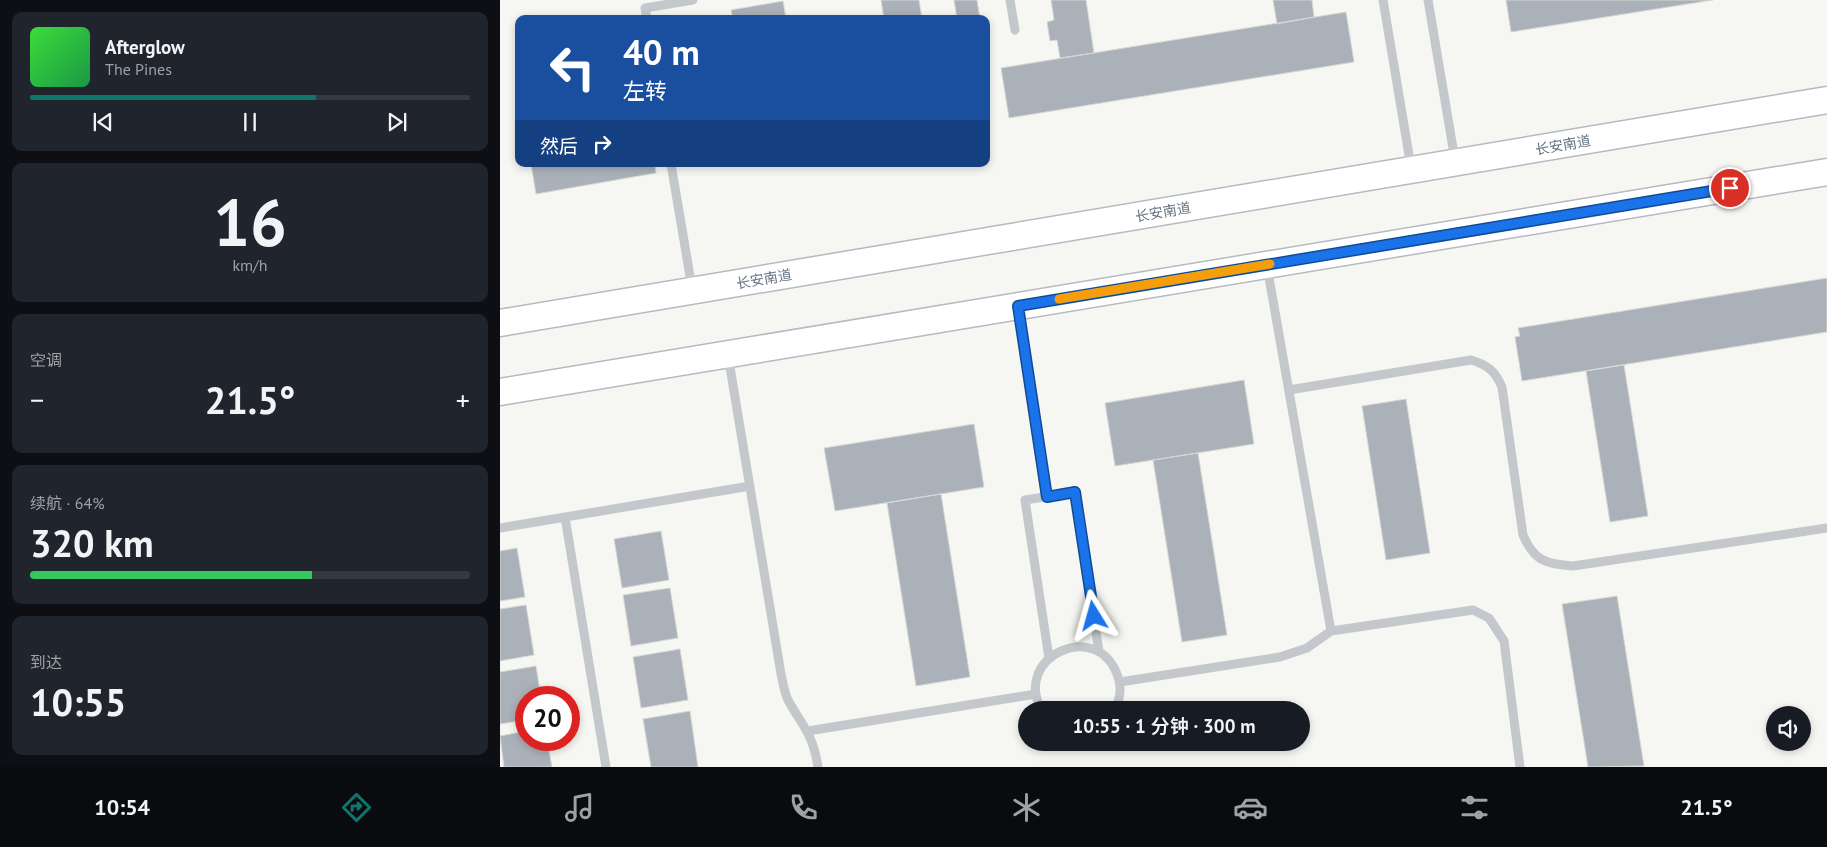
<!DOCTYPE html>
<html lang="zh">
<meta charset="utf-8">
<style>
:root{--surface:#171b24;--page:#20242c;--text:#f1f3f6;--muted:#9ea1a6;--line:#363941;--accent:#0f766e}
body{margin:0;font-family:"PT Sans","Noto Sans SC",sans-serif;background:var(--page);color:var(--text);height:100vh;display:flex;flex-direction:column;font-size:19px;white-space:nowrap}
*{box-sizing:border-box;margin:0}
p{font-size:16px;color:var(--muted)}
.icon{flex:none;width:28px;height:28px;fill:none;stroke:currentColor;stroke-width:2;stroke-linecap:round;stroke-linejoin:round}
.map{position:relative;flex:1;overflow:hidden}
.sheet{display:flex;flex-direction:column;gap:12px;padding:12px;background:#0d0f14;width:500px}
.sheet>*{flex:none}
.banner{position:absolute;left:15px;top:15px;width:475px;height:152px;border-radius:10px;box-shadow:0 2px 8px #0003;background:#1a4fa0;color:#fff;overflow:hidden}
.controls{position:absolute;left:1266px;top:706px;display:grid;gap:10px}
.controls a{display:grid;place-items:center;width:45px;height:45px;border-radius:50%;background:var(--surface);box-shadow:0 2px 8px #0003;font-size:25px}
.speed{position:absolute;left:15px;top:686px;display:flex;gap:10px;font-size:25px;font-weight:700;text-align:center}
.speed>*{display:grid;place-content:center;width:65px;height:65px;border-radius:50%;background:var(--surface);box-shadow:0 2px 8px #0003;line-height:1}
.speed .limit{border:8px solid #d22;background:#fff;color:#111}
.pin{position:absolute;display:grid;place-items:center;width:42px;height:42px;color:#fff;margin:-21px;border:2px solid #fff;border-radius:50%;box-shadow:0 1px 5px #0007}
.me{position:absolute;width:55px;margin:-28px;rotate:352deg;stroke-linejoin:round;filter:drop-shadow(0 0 4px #0008)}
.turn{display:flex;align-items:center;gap:18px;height:105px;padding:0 25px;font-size:22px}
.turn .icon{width:65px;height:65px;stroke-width:2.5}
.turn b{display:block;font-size:35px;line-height:42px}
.then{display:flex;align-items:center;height:48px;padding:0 25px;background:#0003;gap:10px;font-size:19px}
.big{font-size:38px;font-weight:600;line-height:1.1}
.sheet .card{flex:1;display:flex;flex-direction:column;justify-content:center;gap:8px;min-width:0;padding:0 18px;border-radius:10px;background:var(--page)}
.sheet .dial{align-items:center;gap:0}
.dial b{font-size:65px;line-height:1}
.song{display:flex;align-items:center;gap:15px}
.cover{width:60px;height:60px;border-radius:8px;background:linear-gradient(135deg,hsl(120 70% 55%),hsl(140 70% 35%))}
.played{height:5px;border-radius:2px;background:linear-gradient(90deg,var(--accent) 65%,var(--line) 65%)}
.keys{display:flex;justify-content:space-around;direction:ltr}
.heat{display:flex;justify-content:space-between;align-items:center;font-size:28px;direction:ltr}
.charge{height:8px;border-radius:4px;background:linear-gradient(90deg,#34c759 64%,var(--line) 0)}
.trip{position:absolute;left:518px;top:701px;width:292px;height:50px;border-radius:25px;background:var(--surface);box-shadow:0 2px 8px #0003;font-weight:600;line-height:50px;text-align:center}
.dock{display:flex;height:80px;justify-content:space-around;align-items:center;background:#090b0e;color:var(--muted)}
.dock .icon{width:35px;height:35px}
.dock .selected{color:var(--accent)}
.dock b{font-size:22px;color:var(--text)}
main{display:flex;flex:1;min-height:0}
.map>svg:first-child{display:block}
.building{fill:#abb1b8;stroke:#d7d8d6}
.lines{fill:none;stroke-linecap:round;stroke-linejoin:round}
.secondary-casing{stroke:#b6bac0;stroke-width:29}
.service{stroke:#c4c7cb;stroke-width:9}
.secondary{stroke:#fff;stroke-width:26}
.route-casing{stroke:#114b97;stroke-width:12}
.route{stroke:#1a73e8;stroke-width:9}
.slow{stroke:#f59e0b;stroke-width:9}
.labels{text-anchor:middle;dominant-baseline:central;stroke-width:5;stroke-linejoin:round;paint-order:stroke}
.street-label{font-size:14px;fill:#667384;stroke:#fff}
</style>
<main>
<section class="sheet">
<div class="card">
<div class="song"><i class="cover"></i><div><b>Afterglow</b><p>The Pines</p></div></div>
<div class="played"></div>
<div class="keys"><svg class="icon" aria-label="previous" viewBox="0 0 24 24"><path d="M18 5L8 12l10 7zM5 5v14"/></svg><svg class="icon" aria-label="pause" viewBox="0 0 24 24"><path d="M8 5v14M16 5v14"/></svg><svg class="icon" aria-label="next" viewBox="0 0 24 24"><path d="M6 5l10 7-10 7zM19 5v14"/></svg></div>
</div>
<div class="card dial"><b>16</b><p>km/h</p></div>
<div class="card"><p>空调</p>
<div class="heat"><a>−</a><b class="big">21.5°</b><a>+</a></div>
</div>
<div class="card"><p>续航 · 64%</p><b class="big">320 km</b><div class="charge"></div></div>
<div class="card"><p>到达</p><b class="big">10:55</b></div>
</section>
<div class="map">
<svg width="1327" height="767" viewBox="0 0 1327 767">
<rect width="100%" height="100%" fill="#f6f6f3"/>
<path class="building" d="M381,0h38l3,19h-38z
M454,0h23l3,19h-23z
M551,0h35l8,53 -34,5 -3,-18 -7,1 -3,-19 7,-2z
M773,0h39l2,17 -37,7z
M1006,0h207l-202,32z
M283,1l3,18h-53l-2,-9z
M846,12l8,50 -345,56 -8,-50z
M31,164h124l1,9 -120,21z
M1327,278v54l-305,49 -7,-44 5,-1 -2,-8z
M1124,365l24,151 -38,6 -24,-151z
M744,380l10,64 -139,22 -10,-63z
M906,399l24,154 -44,7 -24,-154z
M474,424l10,63 -149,24 -11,-63z
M698,453l29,182 -45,7 -29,-182z
M441,494l29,183 -54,9 -29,-183z
M161,531l8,49 -47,8 -8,-49z
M17,548l8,49 -25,4v-50z
M170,588l8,50 -47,8 -8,-51z
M1117,596l27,170 -56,1 -26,-163z
M26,605l8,50 -34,6v-52z
M180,649l8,51 -47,8 -8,-51z
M36,666l5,32h-15v22l-26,4v-52z
M190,711l8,56h-47l-8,-48z
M26,731v9h21l5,27h-48l-4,-31z"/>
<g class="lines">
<g class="secondary-casing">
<path id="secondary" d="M0,323l1327,-223
M0,392l1327,-220"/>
</g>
<path class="service" d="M510,0l5,30
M883,0l28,167
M928,0l27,160
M147,19l-2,-11 48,-8
M171,164l21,124
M767,266l64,365 142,-21 16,8 15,23 16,126
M518,309l29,188
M228,355l53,319c2,8 3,18 7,26 15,27 25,34 30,67
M789,390l182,-30c17,5 24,11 31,27l21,148c11,26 23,29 50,31l254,-38
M65,517l41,250
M0,528l250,-42
M549,658l-24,-158 50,-8 24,160
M620,682l160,-25 27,-9 24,-17
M542,710c-31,-52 56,-94 76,-33 4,10 2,24 -4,33
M308,731l228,-37"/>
<use href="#secondary" class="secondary"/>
</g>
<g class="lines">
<g class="route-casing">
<path id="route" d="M594,616l-19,-124 -28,5 -29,-191 712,-118"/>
</g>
<use href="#route" class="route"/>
<path class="slow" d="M559,299l211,-35"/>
</g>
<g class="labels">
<g class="street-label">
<text transform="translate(1063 145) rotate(-10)">长安南道</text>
<text transform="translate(663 212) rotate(-10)">长安南道</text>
<text transform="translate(264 279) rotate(-10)">长安南道</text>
</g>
</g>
</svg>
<div class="controls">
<a><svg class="icon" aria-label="sound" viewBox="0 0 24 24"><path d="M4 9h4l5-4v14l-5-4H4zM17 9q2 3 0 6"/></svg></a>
</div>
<div class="speed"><div class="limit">20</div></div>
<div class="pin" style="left:1230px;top:188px;background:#d93025"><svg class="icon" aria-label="arrive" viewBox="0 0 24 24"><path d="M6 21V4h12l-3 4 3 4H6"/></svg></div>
<svg class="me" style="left:594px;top:616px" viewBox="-20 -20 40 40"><path d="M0-17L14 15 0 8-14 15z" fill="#1a73e8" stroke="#fff" stroke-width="4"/></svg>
<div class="trip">10:55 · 1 分钟 · 300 m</div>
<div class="banner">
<div class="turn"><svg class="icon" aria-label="left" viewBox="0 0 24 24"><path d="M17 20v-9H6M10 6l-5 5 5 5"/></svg><div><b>40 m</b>左转</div></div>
<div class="then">然后<svg class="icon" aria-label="right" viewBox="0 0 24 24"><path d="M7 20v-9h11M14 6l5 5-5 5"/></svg></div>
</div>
</div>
</main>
<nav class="dock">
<b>10:54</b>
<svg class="icon selected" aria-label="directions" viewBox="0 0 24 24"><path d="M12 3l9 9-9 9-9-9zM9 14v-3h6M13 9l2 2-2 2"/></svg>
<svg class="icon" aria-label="music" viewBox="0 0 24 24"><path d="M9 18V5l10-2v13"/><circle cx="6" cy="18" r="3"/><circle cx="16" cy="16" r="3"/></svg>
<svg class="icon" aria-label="phone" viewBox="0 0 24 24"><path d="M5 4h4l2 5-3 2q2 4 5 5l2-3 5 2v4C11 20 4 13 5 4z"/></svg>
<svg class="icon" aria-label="climate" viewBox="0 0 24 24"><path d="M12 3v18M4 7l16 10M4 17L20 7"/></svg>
<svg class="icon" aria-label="car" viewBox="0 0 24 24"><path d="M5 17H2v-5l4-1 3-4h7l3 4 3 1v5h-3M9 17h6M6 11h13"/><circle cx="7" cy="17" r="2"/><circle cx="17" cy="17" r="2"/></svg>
<svg class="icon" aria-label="filters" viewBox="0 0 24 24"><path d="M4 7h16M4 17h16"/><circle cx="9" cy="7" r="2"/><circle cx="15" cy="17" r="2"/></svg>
<b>21.5°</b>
</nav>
